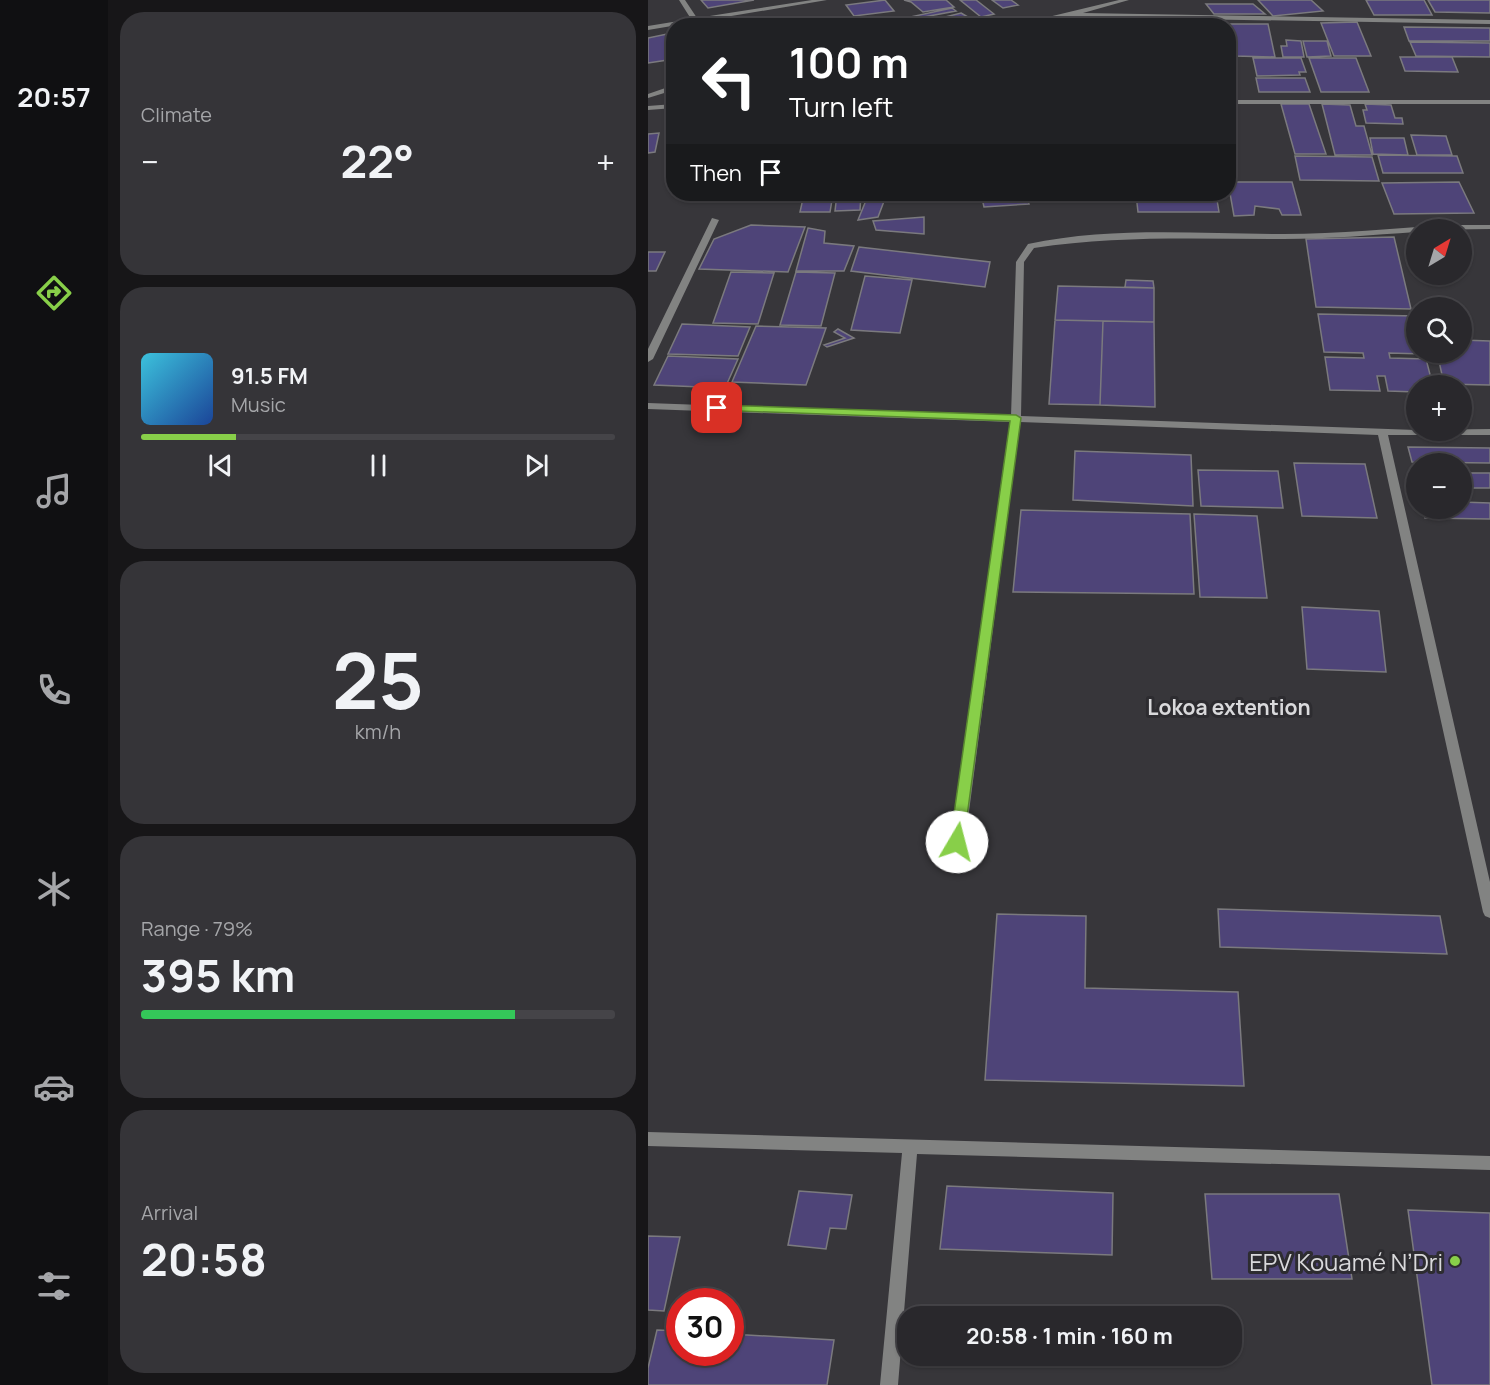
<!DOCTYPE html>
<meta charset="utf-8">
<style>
:root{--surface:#29282c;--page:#353438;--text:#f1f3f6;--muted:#a5a6a9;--line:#454448;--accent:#88cf49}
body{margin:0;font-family:Manrope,sans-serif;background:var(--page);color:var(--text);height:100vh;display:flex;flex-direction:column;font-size:22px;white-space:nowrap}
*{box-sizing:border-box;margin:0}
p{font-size:20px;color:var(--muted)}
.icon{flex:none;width:33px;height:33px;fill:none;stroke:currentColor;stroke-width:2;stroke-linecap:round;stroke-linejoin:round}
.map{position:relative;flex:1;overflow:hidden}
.side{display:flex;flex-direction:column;gap:12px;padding:12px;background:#171618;width:540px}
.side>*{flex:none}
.guide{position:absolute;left:18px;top:18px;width:570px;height:183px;border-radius:24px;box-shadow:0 2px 4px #0004,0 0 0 2px var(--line);background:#202124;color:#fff;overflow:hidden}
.needle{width:39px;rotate:38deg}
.controls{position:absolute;left:758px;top:219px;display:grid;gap:12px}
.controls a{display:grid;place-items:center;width:66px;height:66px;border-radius:50%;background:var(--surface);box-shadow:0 2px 4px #0004,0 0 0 2px var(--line);font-size:30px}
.speed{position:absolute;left:18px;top:1288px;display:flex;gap:12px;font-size:30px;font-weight:700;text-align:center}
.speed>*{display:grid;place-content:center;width:78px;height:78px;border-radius:50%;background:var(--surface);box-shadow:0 2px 4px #0004,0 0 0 2px var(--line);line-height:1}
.speed .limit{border:9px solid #d22;background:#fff;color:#111}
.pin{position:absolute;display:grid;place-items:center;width:51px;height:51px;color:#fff;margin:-26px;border-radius:12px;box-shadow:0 3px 9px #0006}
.me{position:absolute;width:66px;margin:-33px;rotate:8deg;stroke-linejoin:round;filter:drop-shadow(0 0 4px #0008)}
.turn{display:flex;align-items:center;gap:21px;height:126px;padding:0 24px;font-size:27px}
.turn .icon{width:78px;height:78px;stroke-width:2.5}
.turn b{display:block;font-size:42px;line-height:51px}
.then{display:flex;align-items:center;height:57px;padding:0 24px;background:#0003;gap:12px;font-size:22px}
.big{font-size:45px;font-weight:700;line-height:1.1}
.side .card{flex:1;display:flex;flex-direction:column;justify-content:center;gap:9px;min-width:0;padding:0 21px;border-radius:24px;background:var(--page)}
.side .dial{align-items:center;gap:0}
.dial b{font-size:78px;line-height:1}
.song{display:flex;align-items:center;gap:18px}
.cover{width:72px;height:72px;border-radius:9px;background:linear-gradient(135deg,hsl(190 70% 55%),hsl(220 70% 35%))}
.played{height:6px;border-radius:3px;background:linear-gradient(90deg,var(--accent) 20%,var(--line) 20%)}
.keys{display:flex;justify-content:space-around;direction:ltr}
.heat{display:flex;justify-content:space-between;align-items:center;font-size:33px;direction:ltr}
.charge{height:9px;border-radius:4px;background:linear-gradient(90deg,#34c759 79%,var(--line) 0)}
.trip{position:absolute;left:249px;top:1306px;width:345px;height:60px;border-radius:24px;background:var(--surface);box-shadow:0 2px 4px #0004,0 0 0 2px var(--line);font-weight:700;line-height:60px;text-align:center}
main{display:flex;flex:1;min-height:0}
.tab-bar{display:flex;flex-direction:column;width:108px;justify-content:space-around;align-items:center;background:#101012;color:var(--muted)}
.tab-bar .icon{width:42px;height:42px}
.tab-bar .selected{color:var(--accent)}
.tab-bar b{font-size:27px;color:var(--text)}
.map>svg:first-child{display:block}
.building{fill:#4e4478;stroke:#7b7a7e;stroke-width:1.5}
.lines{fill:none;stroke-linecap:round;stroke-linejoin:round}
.service{fill:#828382;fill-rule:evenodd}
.minor{fill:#828382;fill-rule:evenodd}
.route{fill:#88cf49;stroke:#58872f;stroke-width:1.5}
.poi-dot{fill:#88cf49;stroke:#2d2c30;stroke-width:2}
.labels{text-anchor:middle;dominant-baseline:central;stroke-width:6;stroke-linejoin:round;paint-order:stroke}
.neighbourhood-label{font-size:21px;font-weight:bold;fill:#d9d9db;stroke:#2d2c30}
.near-poi-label{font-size:24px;fill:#d9d9db;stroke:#2d2c30;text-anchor:end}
</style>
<main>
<nav class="tab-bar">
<b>20:57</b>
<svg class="icon selected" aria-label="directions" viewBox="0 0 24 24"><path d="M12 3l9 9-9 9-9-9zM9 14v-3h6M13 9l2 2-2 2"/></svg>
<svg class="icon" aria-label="music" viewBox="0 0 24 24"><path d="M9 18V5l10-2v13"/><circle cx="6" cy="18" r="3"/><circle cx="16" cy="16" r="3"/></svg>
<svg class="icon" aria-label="phone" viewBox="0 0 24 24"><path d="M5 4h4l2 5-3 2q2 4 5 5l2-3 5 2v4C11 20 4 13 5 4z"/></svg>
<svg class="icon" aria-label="climate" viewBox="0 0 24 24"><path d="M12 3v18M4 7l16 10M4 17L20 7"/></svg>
<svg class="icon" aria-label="car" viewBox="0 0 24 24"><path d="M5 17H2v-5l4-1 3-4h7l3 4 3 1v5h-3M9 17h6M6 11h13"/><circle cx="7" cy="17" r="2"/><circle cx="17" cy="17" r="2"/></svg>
<svg class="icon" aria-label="filters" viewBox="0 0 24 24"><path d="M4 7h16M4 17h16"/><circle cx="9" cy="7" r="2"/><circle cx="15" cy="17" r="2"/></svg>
</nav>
<section class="side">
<div class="card"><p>Climate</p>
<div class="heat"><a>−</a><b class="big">22°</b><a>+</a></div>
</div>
<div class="card">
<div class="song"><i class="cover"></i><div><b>91.5 FM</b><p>Music</p></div></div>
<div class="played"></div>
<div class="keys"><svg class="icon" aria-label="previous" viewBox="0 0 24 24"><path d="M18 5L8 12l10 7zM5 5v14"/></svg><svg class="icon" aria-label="pause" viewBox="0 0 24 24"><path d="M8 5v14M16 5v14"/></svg><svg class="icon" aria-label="next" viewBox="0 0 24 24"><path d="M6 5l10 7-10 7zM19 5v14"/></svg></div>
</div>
<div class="card dial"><b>25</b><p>km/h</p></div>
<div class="card"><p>Range · 79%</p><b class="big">395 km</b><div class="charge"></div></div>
<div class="card"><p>Arrival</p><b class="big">20:58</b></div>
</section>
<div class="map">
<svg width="842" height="1385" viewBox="0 0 842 1385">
<rect width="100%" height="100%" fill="#37363a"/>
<path class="building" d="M53,0h53l-46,8z
M237,0l9,11 -40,5 -8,-11z
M256,0h42l8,7 -31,5 -12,-10z
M312,0h16l18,14 -13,3z
M344,0h19l7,5 -15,3z
M610,0h53l12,11 -50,5z
M718,0h58l8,15h-58z
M780,0h62v13l-55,-1z
M558,4h47l12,10h-51z
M304,8l4,3 -43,8 -3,-2z
M313,13l12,7 -22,6 -34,-2z
M476,19l50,1v6h-50z
M529,21h48v5h-47z
M435,22v4h-38v-3z
M709,22l14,34h-37l-13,-33z
M582,24h38l7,33 -40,-1z
M756,27l86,1v13h-81z
M19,34l7,7v18l-26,4v-25z
M638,40l15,1 3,16h-21l-2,-11h6z
M655,41h24l4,15 -24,1z
M762,42l80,1v14l-74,-1z
M752,57h52l6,15 -53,-1z
M605,58h48l5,14h-7l1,3 -43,1z
M661,58h47l13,34h-48z
M608,78h49l5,14h-51z
M633,104h28l17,50h-31z
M674,104l28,1 6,21h8l8,29h-37z
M717,104l26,1 4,13h7l1,6 -37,-1 -3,-13h4z
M11,133l-4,19 -7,1v-19z
M763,135l35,1 6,19h-35z
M722,138h34l4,17 -35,-1z
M730,155l79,1 6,17h-80z
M647,156l77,1 7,24 -79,-1z
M580,182h64l9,33h-19l-3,-6 -24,-3 -1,9 -20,1z
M811,182l15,31 -80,1 -12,-31z
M156,194h29l-3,18h-30z
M189,194h24l-1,16 -25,1z
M333,194h45l3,10 -45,3z
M488,194h80l3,18h-81z
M238,196l-8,21 -20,3 9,-22z
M276,217v17l-48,-4 -3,-9z
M103,225l54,2 -17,45 -89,-3 15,-30z
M160,228l17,3 -1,12 30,3 -10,25h-48z
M746,237l17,72 -95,-2 -10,-68z
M211,247l131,15 -5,25 -134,-16z
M0,252h17l-9,19h-8z
M83,272l43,1 -16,51 -45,-1z
M148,272l39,1 -14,53 -41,-1z
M217,276l47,4 -12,53 -49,-3z
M478,280l27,1 1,7 -29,-1z
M410,286l96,2v34l-99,-2z
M670,314l97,2 1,36 9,2 -36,-1 1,5 36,1 7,27h-17v6l-28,-1 -3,-15h-8l3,15 -50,-1 -5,-33 39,1 -1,-5 -39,-1z
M407,320l48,1 -3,84 -51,-1z
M455,321l51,1 1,85 -55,-2z
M34,324l68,3 -12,29 -70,-2z
M108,326l70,2 -20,57 -74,-3z
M190,329l16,9 -27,9 -3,-2 21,-7 -11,-6z
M813,340l29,1v44l-46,-1 -7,-32h24z
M20,356l70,3 -13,29 -71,-3z
M760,447l82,1v15l-78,-1z
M427,451l116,4 2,51 -120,-6z
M646,463l71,1 12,54 -75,-2z
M550,470l80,1 5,37 -82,-2z
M813,473h29v15h-29z
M813,502l29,1v16l-65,-1 -2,-10h38z
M373,510l169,4 4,80 -181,-2z
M546,514l63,2 10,82 -67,-1z
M654,607l77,4 7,61 -79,-3z
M570,909l222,7 7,38 -227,-7z
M349,914l89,2 -1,72 153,4 6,94 -259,-6z
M299,1186l166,7 -1,62 -172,-6z
M151,1191l53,4 -6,34 -16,-1 -4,21 -38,-4z
M557,1194h134l13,85h-140z
M760,1210l82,3v172h-58z
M0,1236l32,1 -16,74 -16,-1z
M9,1330l23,1v22h50v-19l104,6 -7,45h-179v-17z"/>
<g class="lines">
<path class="service" d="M460,14l3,2v10h-6v-10z"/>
<path class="minor" d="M31,0h6l12,18 115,-18h15l-179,30v-4l43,-7z
M471,0h10l-46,13 407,7v4l-421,-7 -43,9h-15z
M26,85v5l-26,8v-4z
M580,100h262v4h-262z
M26,104v4l-26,2v-4z
M64,218l7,2 -66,139 -5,3v-13z
M800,225h42v4l-74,1v2c-44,3 -88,7 -132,7 -84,0 -167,-4 -250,9l-10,14 -3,154 395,14 74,-1v6h-102l102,447v36l-5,-2 -2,-4 -105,-477 -358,-13 -55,420 -2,4 -5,1 -5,-1 -2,-4 60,-420 -363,-13v-6l363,13 5,-154 12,-18c84,-18 171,-10 256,-10 55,0 109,-6 164,-9z
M0,1132l842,24v14l-573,-16 -19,231h-18l22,-232 -254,-7z"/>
</g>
<path class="route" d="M69,405l299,10 5,3 -58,428 -6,2 -7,-6 60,-421 -297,-11v-4z"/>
<circle class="poi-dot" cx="807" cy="1261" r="6"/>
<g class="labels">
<g class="neighbourhood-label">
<text x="581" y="707">Lokoa extention</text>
</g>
<g class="near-poi-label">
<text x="795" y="1261">EPV Kouamé NʼDri</text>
</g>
</g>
</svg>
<div class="controls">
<a><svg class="needle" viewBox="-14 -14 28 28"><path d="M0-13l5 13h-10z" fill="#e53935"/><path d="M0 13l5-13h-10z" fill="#a5a6a9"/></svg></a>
<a><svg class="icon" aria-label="search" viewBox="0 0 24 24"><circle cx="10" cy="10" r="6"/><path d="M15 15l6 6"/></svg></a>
<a>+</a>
<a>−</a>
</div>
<div class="speed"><div class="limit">30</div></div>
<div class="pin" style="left:69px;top:408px;background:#d93025"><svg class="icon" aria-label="arrive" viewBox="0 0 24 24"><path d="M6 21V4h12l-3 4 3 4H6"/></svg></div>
<svg class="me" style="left:309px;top:842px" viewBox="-20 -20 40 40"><circle r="19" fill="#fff"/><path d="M0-13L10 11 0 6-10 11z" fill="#88cf49"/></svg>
<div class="trip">20:58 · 1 min · 160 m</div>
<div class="guide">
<div class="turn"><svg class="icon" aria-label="left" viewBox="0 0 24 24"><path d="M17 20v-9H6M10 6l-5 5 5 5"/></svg><div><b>100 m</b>Turn left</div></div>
<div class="then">Then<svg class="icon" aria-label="arrive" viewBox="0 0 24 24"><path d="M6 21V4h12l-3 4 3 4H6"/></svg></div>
</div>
</div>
</main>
